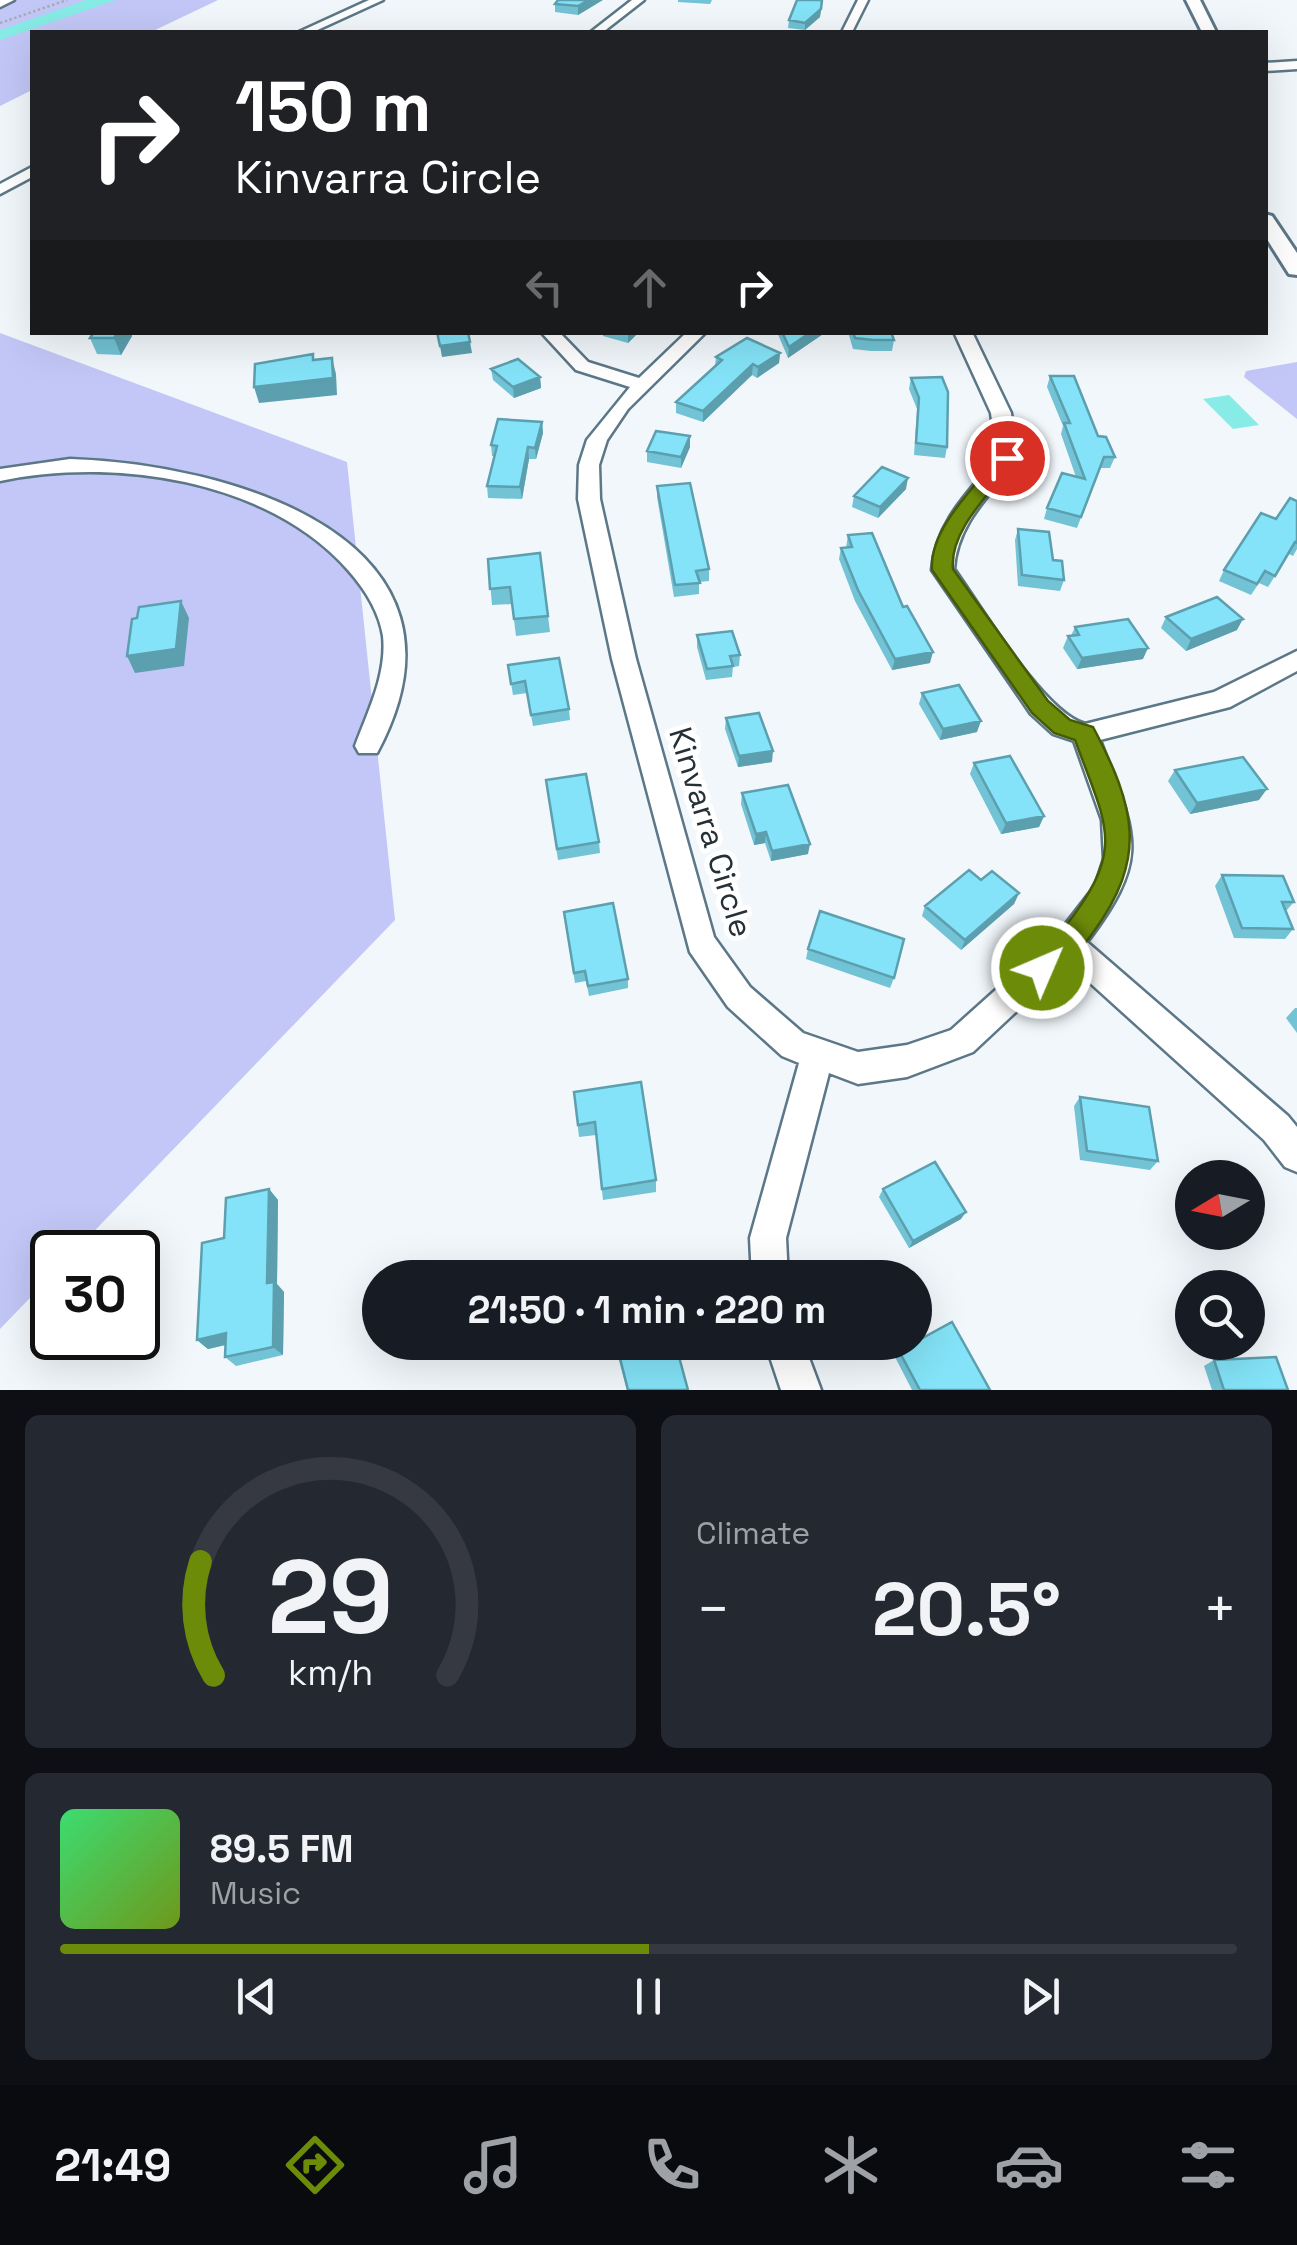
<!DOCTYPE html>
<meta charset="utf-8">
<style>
:root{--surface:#171b24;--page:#242831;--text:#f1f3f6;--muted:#9ea1a6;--line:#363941;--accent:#6c8b09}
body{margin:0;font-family:"Space Grotesk",sans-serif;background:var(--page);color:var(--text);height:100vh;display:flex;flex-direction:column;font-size:38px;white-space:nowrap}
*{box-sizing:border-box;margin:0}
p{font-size:32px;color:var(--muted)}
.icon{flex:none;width:55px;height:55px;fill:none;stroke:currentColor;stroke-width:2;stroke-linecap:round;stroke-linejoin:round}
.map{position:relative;height:1390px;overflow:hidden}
.drawer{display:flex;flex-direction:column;gap:25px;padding:25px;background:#0d0f14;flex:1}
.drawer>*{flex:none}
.banner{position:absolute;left:30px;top:30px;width:1238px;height:305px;border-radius:0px;box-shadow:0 10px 40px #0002;background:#202124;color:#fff;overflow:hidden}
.needle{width:65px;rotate:260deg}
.tools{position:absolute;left:1175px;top:1160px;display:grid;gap:20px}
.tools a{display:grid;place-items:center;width:90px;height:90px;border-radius:50%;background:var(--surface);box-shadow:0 10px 40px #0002;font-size:50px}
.speed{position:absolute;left:30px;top:1230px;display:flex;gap:20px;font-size:50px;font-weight:700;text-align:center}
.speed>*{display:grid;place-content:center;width:130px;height:130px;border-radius:50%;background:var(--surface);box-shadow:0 10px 40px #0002;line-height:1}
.speed .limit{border:5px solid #111;border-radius:15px;background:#fff;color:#111}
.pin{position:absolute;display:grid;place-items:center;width:85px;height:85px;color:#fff;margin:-42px;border:5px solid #fff;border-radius:50%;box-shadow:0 2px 10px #0007}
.me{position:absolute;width:110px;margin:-55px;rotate:45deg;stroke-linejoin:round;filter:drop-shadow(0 0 8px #0008)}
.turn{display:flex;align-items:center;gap:35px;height:210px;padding:0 40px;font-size:45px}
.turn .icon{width:130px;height:130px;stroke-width:2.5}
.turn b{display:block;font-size:70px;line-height:85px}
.lanes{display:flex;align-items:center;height:95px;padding:0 40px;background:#0003;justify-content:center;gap:50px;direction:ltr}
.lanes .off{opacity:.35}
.big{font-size:75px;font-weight:700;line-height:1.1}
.drawer .widget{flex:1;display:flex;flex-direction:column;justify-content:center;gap:15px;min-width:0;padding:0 35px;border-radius:15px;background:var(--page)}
.drawer .dial{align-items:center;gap:0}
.dial svg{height:260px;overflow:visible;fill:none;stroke:var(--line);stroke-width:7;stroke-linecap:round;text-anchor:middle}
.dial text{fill:var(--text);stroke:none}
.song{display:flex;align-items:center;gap:30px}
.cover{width:120px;height:120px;border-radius:15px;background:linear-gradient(135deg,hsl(140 70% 55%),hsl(80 70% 35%))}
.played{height:10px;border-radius:5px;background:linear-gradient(90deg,var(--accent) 50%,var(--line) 50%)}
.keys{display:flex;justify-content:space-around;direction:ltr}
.heat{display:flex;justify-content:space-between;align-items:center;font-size:55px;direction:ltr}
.drawer .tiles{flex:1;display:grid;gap:25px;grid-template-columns:1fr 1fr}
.widget:last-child{grid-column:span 2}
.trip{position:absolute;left:362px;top:1260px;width:570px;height:100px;border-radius:50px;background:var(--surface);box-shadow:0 10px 40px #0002;font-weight:700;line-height:100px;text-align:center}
.dock{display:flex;height:160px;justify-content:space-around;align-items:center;background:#090b0e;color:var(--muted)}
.dock .icon{width:70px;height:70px}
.dock .active{color:var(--accent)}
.dock b{font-size:45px;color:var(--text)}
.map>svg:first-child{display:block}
.green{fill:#c2c7f7}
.water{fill:#87ebe6}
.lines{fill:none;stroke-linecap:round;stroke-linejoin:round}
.minor-casing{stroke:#5c7787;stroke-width:5}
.tertiary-casing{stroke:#5c7787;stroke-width:6}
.primary-casing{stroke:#5c7787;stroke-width:5}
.path{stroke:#a5adb2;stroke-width:2.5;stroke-dasharray:2.5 2.5;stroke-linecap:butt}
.minor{fill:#fff;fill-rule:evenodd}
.tertiary{fill:#fff;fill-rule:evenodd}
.primary{fill:#fff;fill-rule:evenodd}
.wall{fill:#72c3d5}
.shaded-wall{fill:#5c9fae}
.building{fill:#84e3f8;stroke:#5c9fae;stroke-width:2.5}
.route{fill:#6c8b09;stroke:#465a06;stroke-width:2.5}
.labels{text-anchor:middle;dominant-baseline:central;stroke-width:10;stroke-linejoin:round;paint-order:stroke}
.street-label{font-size:32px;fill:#253037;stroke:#fff}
</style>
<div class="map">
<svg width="1297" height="1390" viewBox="0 0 1297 1390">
<rect width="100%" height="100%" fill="#f1f7fb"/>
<path class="green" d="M0,0h218l-67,32h-119v58l-32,16z
M0,333l347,129 48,458 -321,332h-22v23l-52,54z
M1297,362v57l-53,-42 2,-6z"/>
<path class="water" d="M86,0h30l-116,40v-10z
M1229,395l30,30 -26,4 -30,-30z"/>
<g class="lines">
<g class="minor-casing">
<path id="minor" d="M369,0h14l-70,32h-14z
M632,0h12l-41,32h-12z
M858,0h10l-16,32h-10z
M1297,61v8l-32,2v-8z
M32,167v10l-32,17v-10z
M541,332h18l29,30 51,16 48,-46h19l-78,77 -21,31 -8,25 1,34 36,160 78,278 36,50 53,46 55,19 49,-7 44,-15 106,-95 38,-49 9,-27 -2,-39 -28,-79 -21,-7 -22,-20 -99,-144c3,-46 36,-78 65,-112l-6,-45 -37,-81h18l39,81 6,46c-26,35 -60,64 -63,110 28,39 89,143 131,155l129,-32 83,-41v20l-67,36 -130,33c35,95 53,115 -13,202l201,174 9,11v45l-12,-5 -21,-27 -196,-177 -95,89 -66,25 -49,7 -29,-11 -43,165 2,40h-36l-2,-40 49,-175 -17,-7 -54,-49 -38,-55 -78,-293 -34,-160 1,-34 8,-25 43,-53 -54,-17z
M70,459c161,5 422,80 307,294h-18l-4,-7c13,-35 32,-72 28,-110 -4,-25 -19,-48 -35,-66 -80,-91 -235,-113 -348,-89v-12z
M765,1342h38l18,48h-40z"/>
</g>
<g class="tertiary-casing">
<path id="tertiary" d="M1186,0h14l16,32h-14z
M1265,214l7,2 25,37v22l-8,-1 -24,-38z"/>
</g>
<g class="primary-casing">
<path id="primary" d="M0,0h14l-14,7z"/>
</g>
<path class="path" d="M0,23l67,-23"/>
<use href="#minor" class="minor"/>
<use href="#tertiary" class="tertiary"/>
<use href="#primary" class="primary"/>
</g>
<path class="wall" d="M678,0h34l-2,4 -32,-2z
M555,4h41l-18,11 -23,-3z
M820,17l-15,13 -17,-2 1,-8z
M94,332h37l1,4 -11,19 -24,-1 -7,-16z
M603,332h36l-11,11 -25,-7z
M777,332h49l-38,26z
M848,332h43l3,8 -2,11h-21l-18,-2z
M780,353l-1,10 -22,15 -5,-3 -49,47 -27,-9v-11l39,-36 1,-9z
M491,369l49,8 1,11 -27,10 -21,-18z
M1050,376l65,81 -5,11h-10l-23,60 -33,-9 3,-11 29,-31 -15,-43 2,-8 -16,-39z
M911,378l36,69 -2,11 -31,-3 3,-46 -8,-20z
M542,422l1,11 -7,26h-7l-7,40 -34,-1 -1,-12 7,-30h-2l-1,-11z
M690,447l-9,21 -34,-6v-11z
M657,486l52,83v12l-10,1v12l-25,3 -17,-100z
M906,489l-28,29 -26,-11 2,-11z
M1297,501v48l-4,7 -4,-2 -21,33 -9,-4 -8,12 -32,-14 5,-11 52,-51z
M1018,529l35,31 11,20 -4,11 -42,-5 -3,-46z
M848,535l55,72 27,56 -38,7 -37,-69 -16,-42 2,-11h5z
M488,559l60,57 2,16 -34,4 -4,-32 -20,1z
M1166,617l71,13 -51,21 -25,-23z
M1075,627l68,32 -66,10 -14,-21 5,-12h3z
M697,635l43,20 -1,11 -6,1 -1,10 -26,3 -9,-33z
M508,665l61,44 1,11 -37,6 -6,-33 -14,2z
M922,693l55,39 -37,8 -21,-36z
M726,718l46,44 -34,5 -13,-38z
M974,763l70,53 -5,11 -38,7 -31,-60z
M1175,770l84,30 -69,14 -22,-33z
M546,780l53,62 1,11 -42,7z
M742,793l66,61 -37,7 -6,-18 -11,2 -13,-41z
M1222,875l72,27 -8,9 7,18 -8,10 -51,-1 -19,-52z
M981,880l38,13 -5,11 -53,46 -39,-34 3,-10z
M565,922l63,57v9l-39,8 -3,-15 -11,2z
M808,949l86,29 -4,10 -84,-29z
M1295,1008h2v25l-11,-15z
M574,1092l82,88v12l-53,8 -7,-65 -17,2z
M1080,1097l78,64 -8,9 -70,-10 -6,-54z
M269,1189l9,11 -1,84 7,8 -1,63 -47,11 -11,-9 1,-12 -18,4 -11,-9 27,-102z
M883,1189l78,30 -52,29 -30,-51z
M614,1342h61l13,48h-61z
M899,1351l91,39h-78l-17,-33z
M1214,1360l74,30h-76l-8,-24z"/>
<path class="shaded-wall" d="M589,0h14l-25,15v-9z
M823,0l-3,17 -15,13v-7z
M118,332h13l1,4 -11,19 -7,-17z
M628,332h11l-11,11z
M811,332h15l-38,26 1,-11z
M470,342l2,11 -30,4 -2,-11z
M780,353l-1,10 -22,15 1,-11z
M332,358l4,16 1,21 -78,8 -5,-16z
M753,364l-1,11 -49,47v-11z
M540,377l1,11 -27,10 -1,-11z
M542,422l1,11 -7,26 -1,-11z
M690,436v11l-9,21v-11z
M528,447l1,12 -7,40 -2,-12z
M908,478l-2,11 -28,29 2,-11z
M181,601l8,17 -5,48 -49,7 -8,-17z
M1243,619l-6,11 -51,21 5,-12z
M1148,648l-5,11 -66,10 5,-11z
M933,652l-3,11 -38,7 3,-11z
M981,721l-4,11 -37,8 3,-11z
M773,751l-1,11 -34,5 1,-11z
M1267,789l-8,11 -69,14 7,-11z
M1044,816l-5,11 -38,7 5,-11z
M766,832l-1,11 -11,2 2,-11z
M810,844l-2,10 -37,7 1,-10z
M1019,893l-5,11 -53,46 4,-10z
M269,1189l9,11 -1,84 7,8 -1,63 -10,-8 -6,-64z
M966,1212l-5,7 -52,29 4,-7z
M226,1333l11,9 -29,7 -11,-9z"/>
<path class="building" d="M558,0h31l-11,6 -23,-2z
M797,0h25l-1,9 -16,14 -16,-3z
M94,332h24l-4,6h-24z
M437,332h31l2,10 -30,4z
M782,332h29l-22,15z
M853,332h38l3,8h-21l-18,-2z
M747,338l33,15 -22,14 -5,-3 -50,47 -27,-9 46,-42 -6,-3z
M313,354v6l19,-2 1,20 -79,9 1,-23z
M518,359l22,18 -27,10 -22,-18z
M1050,376h24l24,60 8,1 9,20h-11l-23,60 -34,-9 15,-35 23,6 -21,-56h6z
M942,377l6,15 -1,55 -31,-4 3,-45 -8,-20z
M498,419l44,3 -7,26 -7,-1 -8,40 -33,-1 10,-40 -6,-1z
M656,431l34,5 -9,21 -34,-6z
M882,467l26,11 -28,29 -26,-11z
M690,483l19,86 -13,2 4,12 -25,2 -18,-99z
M1290,498l7,3v42l-2,-1 -20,34 -10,-5 -8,13 -33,-14 37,-57 15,6z
M1018,529l31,3 4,28 9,1 2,19 -42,-5z
M872,533l31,74 4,-1 26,46 -38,7 -37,-69 -17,-42 11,-1 -4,-12z
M540,553l8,63 -34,3 -4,-32 -20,2 -2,-30z
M1217,597l26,22 -52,20 -25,-22z
M181,601l-5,48 -49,7 5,-37 5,-1 2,-11z
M1128,619l20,29 -66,10 -14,-22 11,-1 -4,-8z
M732,631l8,24 -10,1 3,10 -26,3 -10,-34z
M559,658l10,51 -38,6 -6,-34 -14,3 -3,-19z
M959,685l22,36 -38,8 -21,-36z
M759,713l14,38 -34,5 -13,-38z
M1010,756l34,60 -38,7 -32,-60z
M1243,757l24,32 -70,14 -22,-33z
M586,774l13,68 -42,7 -11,-69z
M788,785l22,59 -38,7 -6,-19 -10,2 -14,-41z
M969,870l12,10 11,-9 27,22 -54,47 -40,-34z
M1222,875l61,1 11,26h-12l11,27 -51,-1z
M613,903l15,76 -40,7 -3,-15 -11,2 -10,-61z
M820,911l84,28 -10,39 -86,-29z
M641,1082l15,98 -54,9 -7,-67 -17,3 -4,-33z
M1080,1097l69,10 9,54 -71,-10z
M935,1162l31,50 -53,29 -30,-52z
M269,1189l-2,94 7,-1 -1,65 -48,10 1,-24 -29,7 5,-97 22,-5 2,-40z
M952,1322l38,68h-70l-21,-39z
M616,1342h59l13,48h-60z
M1276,1357l12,33h-64l-10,-30z"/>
<path class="route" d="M1000,455l16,3c-22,32 -67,71 -63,111l95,132 22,19 23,7c43,81 55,131 -1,207 -13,18 -29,39 -50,47l-10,-4 -4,-9c7,-17 25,-26 36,-40 63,-80 43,-100 11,-188l-21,-7 -22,-20 -100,-143c-3,-42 44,-84 68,-115z"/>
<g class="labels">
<g class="street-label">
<text transform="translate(711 832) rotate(73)">Kinvarra Circle</text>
</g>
</g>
</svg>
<div class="tools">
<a><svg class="needle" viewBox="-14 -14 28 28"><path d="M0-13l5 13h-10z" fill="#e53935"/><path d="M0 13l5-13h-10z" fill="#9ea1a6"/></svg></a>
<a><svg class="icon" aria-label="search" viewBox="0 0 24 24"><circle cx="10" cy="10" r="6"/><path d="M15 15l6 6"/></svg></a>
</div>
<div class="speed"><div class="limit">30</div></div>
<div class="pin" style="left:1007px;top:458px;background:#d93025"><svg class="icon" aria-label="arrive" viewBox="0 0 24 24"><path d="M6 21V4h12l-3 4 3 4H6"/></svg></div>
<svg class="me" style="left:1042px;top:968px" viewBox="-20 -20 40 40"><circle r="17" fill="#6c8b09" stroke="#fff" stroke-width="3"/><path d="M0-11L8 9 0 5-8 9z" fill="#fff"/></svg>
<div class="trip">21:50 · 1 min · 220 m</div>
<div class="banner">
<div class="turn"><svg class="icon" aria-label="right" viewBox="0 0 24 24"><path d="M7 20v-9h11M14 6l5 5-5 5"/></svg><div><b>150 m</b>Kinvarra Circle</div></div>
<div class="lanes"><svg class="icon off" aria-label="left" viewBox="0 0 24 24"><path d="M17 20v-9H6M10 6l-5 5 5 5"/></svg><svg class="icon off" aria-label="ahead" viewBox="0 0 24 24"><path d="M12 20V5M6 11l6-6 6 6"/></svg><svg class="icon" aria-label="right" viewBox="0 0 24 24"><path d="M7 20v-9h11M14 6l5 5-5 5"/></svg></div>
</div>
</div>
<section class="drawer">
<div class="tiles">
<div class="widget dial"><svg viewBox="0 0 100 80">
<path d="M14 69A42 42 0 1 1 86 69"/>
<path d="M14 69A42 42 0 0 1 10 34" stroke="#6c8b09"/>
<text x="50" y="56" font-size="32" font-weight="700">29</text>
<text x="50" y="72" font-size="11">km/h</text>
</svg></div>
<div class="widget"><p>Climate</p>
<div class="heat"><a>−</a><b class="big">20.5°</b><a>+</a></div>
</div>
<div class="widget">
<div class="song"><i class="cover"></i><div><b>89.5 FM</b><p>Music</p></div></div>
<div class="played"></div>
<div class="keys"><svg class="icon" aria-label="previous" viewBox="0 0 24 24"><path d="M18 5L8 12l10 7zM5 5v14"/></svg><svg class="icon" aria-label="pause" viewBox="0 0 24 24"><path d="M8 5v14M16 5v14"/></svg><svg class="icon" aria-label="next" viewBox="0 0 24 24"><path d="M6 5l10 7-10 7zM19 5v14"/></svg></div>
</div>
</div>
</section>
<nav class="dock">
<b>21:49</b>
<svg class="icon active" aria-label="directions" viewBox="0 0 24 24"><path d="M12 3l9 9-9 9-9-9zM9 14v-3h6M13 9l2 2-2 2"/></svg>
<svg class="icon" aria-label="music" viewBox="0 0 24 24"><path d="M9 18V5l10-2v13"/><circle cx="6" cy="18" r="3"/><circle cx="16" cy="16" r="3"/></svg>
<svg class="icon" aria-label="phone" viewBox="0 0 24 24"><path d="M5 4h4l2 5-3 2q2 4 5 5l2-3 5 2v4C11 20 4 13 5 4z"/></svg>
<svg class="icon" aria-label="climate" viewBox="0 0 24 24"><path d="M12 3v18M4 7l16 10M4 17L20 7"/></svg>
<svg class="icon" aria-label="car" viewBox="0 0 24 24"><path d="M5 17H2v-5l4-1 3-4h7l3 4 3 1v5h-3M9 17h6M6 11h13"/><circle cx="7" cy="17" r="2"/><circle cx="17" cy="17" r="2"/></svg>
<svg class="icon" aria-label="filters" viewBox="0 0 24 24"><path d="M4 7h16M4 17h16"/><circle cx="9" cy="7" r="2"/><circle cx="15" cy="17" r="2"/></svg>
</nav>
